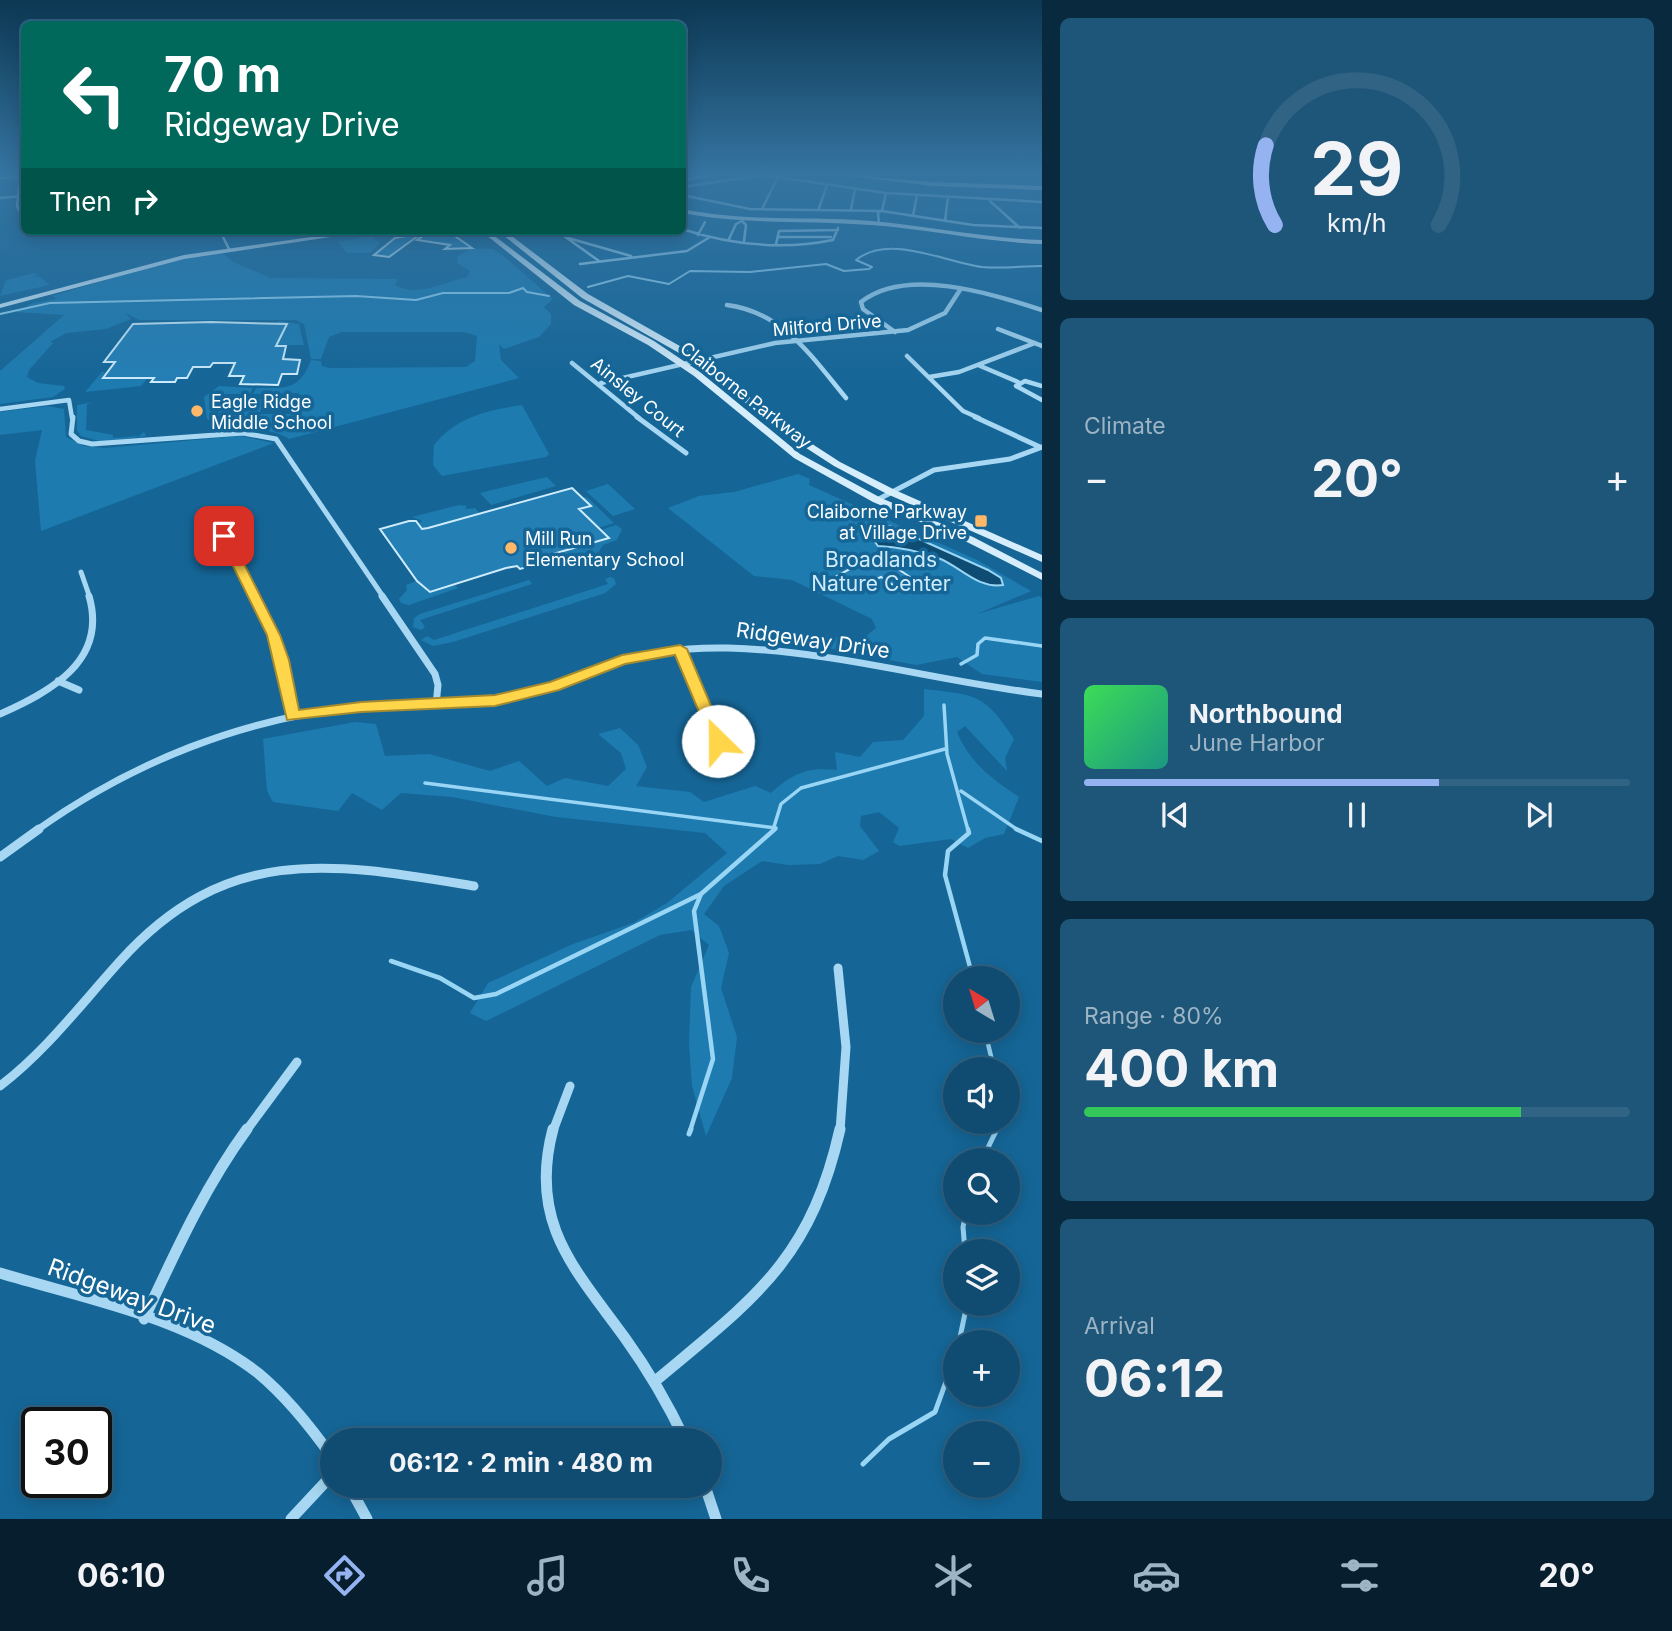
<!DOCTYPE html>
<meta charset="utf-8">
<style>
:root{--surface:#104c71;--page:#1e5679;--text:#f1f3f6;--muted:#9cb4c3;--line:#306384;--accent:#95b2f1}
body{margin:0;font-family:Inter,sans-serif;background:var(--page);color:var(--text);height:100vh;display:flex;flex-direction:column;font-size:26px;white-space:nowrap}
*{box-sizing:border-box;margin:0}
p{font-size:23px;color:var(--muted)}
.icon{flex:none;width:38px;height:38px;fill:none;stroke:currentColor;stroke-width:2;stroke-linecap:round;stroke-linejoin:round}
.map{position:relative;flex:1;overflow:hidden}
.sheet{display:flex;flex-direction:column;gap:18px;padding:18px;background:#092a3e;width:630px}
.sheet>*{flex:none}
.hud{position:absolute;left:21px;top:21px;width:665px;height:214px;border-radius:10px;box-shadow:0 4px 18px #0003,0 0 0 2px var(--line);background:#00695c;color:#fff;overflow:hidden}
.needle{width:46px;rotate:322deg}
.tools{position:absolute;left:943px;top:966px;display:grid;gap:14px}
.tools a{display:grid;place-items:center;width:77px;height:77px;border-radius:50%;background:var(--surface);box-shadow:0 4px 18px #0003,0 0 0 2px var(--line);font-size:35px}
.speed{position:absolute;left:21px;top:1407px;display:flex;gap:14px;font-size:35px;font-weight:700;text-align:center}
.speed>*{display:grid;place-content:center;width:91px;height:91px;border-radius:50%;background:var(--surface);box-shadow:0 4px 18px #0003,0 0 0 2px var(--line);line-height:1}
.speed .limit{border:4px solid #111;border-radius:10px;background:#fff;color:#111}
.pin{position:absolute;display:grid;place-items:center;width:60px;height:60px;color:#fff;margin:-30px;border-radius:14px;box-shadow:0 4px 10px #0006}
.me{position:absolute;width:77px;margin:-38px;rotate:337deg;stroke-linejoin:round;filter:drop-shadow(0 0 5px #0008)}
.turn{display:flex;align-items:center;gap:24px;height:147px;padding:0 28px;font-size:32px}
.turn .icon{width:91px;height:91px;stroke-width:2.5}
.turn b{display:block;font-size:49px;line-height:60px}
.then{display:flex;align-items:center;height:66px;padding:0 28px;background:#0003;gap:14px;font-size:26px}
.big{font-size:52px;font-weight:700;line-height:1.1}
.sheet .widget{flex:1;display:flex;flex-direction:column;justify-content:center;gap:10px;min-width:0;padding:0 24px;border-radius:10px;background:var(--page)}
.sheet .dial{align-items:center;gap:0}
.dial svg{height:182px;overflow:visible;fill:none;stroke:var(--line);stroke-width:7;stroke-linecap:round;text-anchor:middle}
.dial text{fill:var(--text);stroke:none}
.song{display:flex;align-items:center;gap:21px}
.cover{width:84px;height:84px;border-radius:10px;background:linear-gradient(135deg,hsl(130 70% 55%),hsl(170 70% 35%))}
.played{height:7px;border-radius:4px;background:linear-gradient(90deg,var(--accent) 65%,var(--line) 65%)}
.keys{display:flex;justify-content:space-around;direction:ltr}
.heat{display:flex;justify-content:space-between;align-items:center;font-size:38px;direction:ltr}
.charge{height:10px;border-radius:5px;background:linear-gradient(90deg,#34c759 80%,var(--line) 0)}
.trip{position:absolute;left:320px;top:1428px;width:402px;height:70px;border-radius:35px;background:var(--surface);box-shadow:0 4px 18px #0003,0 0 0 2px var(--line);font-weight:700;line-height:70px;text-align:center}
.menu{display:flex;height:112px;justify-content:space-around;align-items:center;background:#061e2d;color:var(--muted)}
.menu .icon{width:49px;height:49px}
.menu .on{color:var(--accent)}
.menu b{font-size:32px;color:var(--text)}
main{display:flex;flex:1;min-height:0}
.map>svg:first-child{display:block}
.green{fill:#1d7bb0}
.water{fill:#0e4c73;stroke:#99d5f4;stroke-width:2}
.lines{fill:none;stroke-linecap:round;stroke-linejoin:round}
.stream-far3{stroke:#99d5f4;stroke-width:2}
.stream-far2{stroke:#99d5f4;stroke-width:3.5}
.stream-far1{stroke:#99d5f4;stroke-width:4.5}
.stream{stroke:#99d5f4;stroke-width:5}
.building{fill:#247fb5;stroke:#ceecfc;stroke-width:2}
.street-far5{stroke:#a7d7f2;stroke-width:2.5}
.street-far4{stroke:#a7d7f2;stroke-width:4.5}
.street-far3{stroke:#a7d7f2;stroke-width:5}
.street-far2{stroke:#a7d7f2;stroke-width:7}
.street-far1{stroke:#a7d7f2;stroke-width:9}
.street{stroke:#a7d7f2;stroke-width:11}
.secondary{fill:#d6edfc;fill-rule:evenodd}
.highway{fill:#fff;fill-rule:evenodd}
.route{fill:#ffd54a;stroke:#a68a30;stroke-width:2}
.poi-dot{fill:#ffb768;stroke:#156697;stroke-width:2.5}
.labels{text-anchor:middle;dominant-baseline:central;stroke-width:7;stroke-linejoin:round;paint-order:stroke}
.far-street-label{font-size:18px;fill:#fff;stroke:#156697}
.far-poi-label{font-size:18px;fill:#fff;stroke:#156697;text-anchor:start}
.park-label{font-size:21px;fill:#ceecfc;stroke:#156697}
.street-label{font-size:21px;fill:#fff;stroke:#156697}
.near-street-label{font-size:24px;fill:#fff;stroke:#156697}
</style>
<main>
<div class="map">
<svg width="1042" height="1519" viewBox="0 0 1042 1519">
<rect width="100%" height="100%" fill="#156697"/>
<path class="green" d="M371,236l9,7 -10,10h-23l-9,-11z
M471,248l22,1 7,4 53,46 -9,8 7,7v10l-12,13 -35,12 -5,-5 2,16 18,18 -230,61c-25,-17 -57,-2 -82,-20l-3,-22 15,-11 34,2 -3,6h-25l-10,20h17l-14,-1 7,-15h18l-7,16h4l7,-15h18l-6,15h31l9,-21 -46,1 3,-6c30,0 43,3 55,-28l10,1 1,5 8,2 136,-1 9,-6 2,-25 -13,-4h-123l-12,5 -8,22h-10l-7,-35 -8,-4h-157l-14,-7 6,6 -25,10 -40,4 -16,9 3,1 -24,27 -2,7 11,6 26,3 1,3 -12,8 -53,7v-33l64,-56 -48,-3 17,-9 24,-4 -5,-3 115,-34 54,-10 12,10 38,16 127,1 -3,6c21,13 50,-3 72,-8l3,-6 -13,-8 1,-7z
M35,273l2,2 -4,2h7l10,8 -50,11 6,-16z
M279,321l20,3 5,21h-27l9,-21 -9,-1z
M102,372h3l-4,7h46l-6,7 -56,6z
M94,402l-7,2 -1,26 27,5v3l26,-2 5,-4 2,4 -43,6 -22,-6 -4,-6v-25z
M522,405l27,49 -3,3 -104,19 -9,-11 1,-20c22,-28 54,-35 88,-40z
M47,406l17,3 2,28 18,9 21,2 135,-12 34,7 -233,88 -6,-70 7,-31 -42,5v-23z
M798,474l12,5 -1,6 168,75 54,31 -54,23 62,-18 3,2v84l-60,-8 -25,-17 -41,8 -130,-25 26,-7 48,8 16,-13 -4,-9 -80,-39 -38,-4 -86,-68 31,-12 35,-4z
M547,477l9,9 -65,19 -11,-12z
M608,484l27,25 -22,7 -27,-25z
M585,497l3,1 26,25 -16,5 -45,-11 37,-11 -8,-8z
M459,505l8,1 -2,3 10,-1 6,7 -59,14 -4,-6 4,-1 -1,-2 -9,-3z
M616,525l6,4 -5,11 -14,5 -5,8h-23l-43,14 -3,-4 80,-25 -8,-8z
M610,577l4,1 2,6 -11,9 -152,49 -20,4 -12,-6 6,-4 7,4 174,-56 -3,-5z
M529,580l3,4 -112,36 5,7 -4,3 -8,-3 1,-9 6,-4z
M417,581l4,4 33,-1 4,4 -49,17 -8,-2 -2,-4 8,-9 -1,-5z
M924,689c52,6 60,4 90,50l-9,19 2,13 -42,-45 -8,6c13,31 35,47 62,65l-15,37 -19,4 -17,10 -17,-9 -52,7 -6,-4 6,-14 -20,-16 -18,4 -1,10 19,25 -16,9 -25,-4 -18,8 -32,1 -26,-4 -38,25 -20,28 15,12 10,27 -8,35 16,49 -5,41 -26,58 -14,-50 -3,-43 2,-56 18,-42 -18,-15 -31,5 -174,86 -16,-8 18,-30 85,-39 60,-21 34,-20 60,-50 -22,-20 -149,-16 -104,-20 -51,-4 -19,17 -30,-17 -14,18 -65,-9 -6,-11 -4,-52 92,-17 21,2 9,32 44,-2 61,17 29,-10 28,25 18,-8 43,8 18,-17 -5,-16 -23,-19 22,-6 18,17 9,22 -11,19 54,6 14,10 51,-16 16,7c22,-20 37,-26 66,-23l-2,-18 25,5 13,-15 30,-2 21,-24z"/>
<path class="water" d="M890,526l98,44 13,8 2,7c-26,4 -43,-19 -65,-27 -20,-7 -39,-11 -60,-12l-3,-4 2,-8z"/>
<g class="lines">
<path class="stream-far3" d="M588,287l40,-11 41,8 21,-13 60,1 76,-8 18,7 25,-2 3,-2 -16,-7c33,-27 88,2 126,7 19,2 41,-1 60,-1
M0,314l50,-11 306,-7 60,4 27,-7h66l14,-5 4,4 22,4"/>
<path class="stream-far2" d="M961,664l16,-9 1,-11 7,-6 57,8
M944,705l3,49 21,76
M425,783l351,45
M961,791l57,39
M773,830l8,-26 20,-16 144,-39"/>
<path class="stream-far1" d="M968,829l1,4 -21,18 -3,24 28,103
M1016,829l26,12
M391,961l49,17 34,20 22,-4 205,-100 74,-65
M985,1031l9,38
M690,1131l23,-72 -19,-148 7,-17
M996,1131l4,-9"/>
<path class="stream" d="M689,1134l2,-5
M982,1160l15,-31
M965,1251l-2,-24 3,-14
M959,1342l8,-38
M863,1464l26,-25 46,-27 21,-58"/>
</g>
<path class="building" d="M431,231h25l-4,3 20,14 -27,1 5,-4 -33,-5z
M422,233l-33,24 -15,-2 21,-17z
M211,322l76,2 -11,22h10l-3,13 17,1 -3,14h-15l-4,11 -38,-1 4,-8h-15l6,-13h-22l-3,4h-17l-6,11h-10l-2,4h-24l3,-4h-51l12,-16h-11l29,-38z
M572,488l19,18 -12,3 30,29 -70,20 -11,5 3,3 -11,3 -3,-3 -11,2 -76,24 -13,-11 -37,-52 29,-8h7l6,8 6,-1z
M886,560v4l6,1 27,18 -17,8 -21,-14 -30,14 -18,-13 26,-14z"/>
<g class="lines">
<path class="street-far5" d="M21,172l-4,34 7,12
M0,178l20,-1
M682,187l81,-12 123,18 156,9
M682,195l68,14 132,2 91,14 69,3
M0,198l24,-2
M990,201l30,27
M819,208l8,-23
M762,209l16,-32
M851,209l4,-20
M913,216l4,-21
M945,221l3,-24
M879,224l-1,-11 4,-2 4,-18
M682,229c49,16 101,21 151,11l5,-12
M220,231l9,18
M557,231l42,30
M698,235l7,-13
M778,237h53
M568,238l63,18
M729,239l7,-15 6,-3 4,4 -2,16
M776,244l3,-13 59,-1
M580,264l107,-13 23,-14"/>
<path class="street-far4" d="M727,305c56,7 85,52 119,93
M998,329l44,17
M895,332l-32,-23 -2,-7c45,-36 131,-8 181,8
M907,356l56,55 16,7
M572,363l67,55
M978,365l40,17
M929,377l30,-5 76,-29
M601,383l174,-40 133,-13 37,-17 15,-23
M1042,386l-17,-5 -9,5 26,14
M0,409l69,-9 3,18"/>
<path class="street-far3" d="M73,417l-2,17 8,7 13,3 151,-11 33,6 108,159
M637,417l49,36
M975,417l65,30
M877,500l57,-30 76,-11 32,-12
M212,511l43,87
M81,572l9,26"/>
<path class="street-far2" d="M255,596c21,42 29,75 37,121
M382,596l53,78 3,11 -2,20
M680,649l38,92
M58,681l21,9
M0,714c50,-22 108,-53 89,-118
M37,830c94,-67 207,-113 323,-123 49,-4 98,0 147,-9 35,-7 67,-22 101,-33 39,-13 79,-18 120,-17 106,3 209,33 314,46"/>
<path class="street-far1" d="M0,857l39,-28
M838,968l8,79 -6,84
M0,1086c47,-36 81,-82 121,-126 107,-118 213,-97 353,-74
M246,1131l51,-69
M553,1131l17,-45"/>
<path class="street" d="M553,1129c-25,94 22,140 72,209 23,32 43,66 60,102
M0,1273c86,26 186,44 258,100 29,24 52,53 74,84
M144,1319c31,-66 60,-131 103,-190
M654,1382c99,-83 156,-120 186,-253
M349,1486l18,33
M705,1486l11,33
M291,1519l41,-44"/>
<path class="secondary" d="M722,172h10l-50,10v-4z
M682,209c63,13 125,7 189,12 57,5 113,17 171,19v4c-58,-2 -114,-15 -171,-19 -64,-5 -126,0 -189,-12z
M354,231h16l-186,28 -184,49v-4l184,-49z
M481,231h7l92,70 74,40 46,31 100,82 81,44 92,39 69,36v7l-77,-39 -92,-39 -79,-44 -100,-82 -46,-31 -74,-40z
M498,231h7l83,63 113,64 88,71 51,33 55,28 147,65v7l-155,-68 -53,-28 -51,-33 -88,-71 -113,-64z"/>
<path class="highway" d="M815,172l118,10 109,4v4l-109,-4z"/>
</g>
<linearGradient id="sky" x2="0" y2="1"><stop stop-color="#0c3853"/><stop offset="0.45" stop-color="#3574a1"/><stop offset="1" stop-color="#3574a1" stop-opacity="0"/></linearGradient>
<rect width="1042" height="384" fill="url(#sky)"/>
<path class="route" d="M220,534l10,2 50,99 9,25 10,50 62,-8 134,-7 55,-13 72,-27 58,-10 7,4 39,92 -2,4h-11l-38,-90 -50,9 -66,26 -64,16 -134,6 -74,8 -20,-85 -49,-99z"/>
<g class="poi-dot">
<circle cx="197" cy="411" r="7"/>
<rect x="974" y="514" width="14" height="14" rx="3.5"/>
<circle cx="511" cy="548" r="7"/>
</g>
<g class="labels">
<g class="far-street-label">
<text transform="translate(827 325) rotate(-5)">Milford Drive</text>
<text transform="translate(746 395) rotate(38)">Claiborne Parkway</text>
<text transform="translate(638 397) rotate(39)">Ainsley Court</text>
</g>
<g class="far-poi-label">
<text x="211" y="401">Eagle Ridge<tspan x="211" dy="21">Middle School</tspan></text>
<text x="967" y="511" text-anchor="end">Claiborne Parkway<tspan x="967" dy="21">at Village Drive</tspan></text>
<text x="525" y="538">Mill Run<tspan x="525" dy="21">Elementary School</tspan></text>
</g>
<g class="park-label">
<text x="881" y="559">Broadlands<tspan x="881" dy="24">Nature Center</tspan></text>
</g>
<g class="street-label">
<text transform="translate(813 640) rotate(8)">Ridgeway Drive</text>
</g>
<g class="near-street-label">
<text transform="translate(132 1296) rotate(20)">Ridgeway Drive</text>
</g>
</g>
</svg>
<div class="tools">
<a><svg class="needle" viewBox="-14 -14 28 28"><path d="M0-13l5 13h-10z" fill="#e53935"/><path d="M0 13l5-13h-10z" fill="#9cb4c3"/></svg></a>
<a><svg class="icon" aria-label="sound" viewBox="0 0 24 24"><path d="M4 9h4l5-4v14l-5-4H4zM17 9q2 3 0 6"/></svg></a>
<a><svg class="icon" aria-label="search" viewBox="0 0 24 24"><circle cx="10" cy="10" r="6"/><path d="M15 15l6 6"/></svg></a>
<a><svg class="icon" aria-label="layers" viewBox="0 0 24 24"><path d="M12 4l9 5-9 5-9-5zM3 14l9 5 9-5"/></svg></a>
<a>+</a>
<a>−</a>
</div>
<div class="speed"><div class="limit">30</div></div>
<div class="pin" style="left:224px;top:536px;background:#d93025"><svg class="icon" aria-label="arrive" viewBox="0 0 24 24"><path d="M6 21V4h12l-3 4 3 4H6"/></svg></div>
<svg class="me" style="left:718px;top:741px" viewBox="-20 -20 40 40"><circle r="19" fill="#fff"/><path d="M0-13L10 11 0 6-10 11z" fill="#ffd54a"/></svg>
<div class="trip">06:12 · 2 min · 480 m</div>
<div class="hud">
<div class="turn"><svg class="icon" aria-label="left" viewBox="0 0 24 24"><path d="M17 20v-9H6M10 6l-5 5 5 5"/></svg><div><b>70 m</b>Ridgeway Drive</div></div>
<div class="then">Then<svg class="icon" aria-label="right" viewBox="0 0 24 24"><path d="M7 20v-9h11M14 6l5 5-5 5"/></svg></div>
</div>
</div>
<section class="sheet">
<div class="widget dial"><svg viewBox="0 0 100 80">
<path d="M14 69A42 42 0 1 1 86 69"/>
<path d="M14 69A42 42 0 0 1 10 34" stroke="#95b2f1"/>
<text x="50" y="56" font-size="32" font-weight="700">29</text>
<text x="50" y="72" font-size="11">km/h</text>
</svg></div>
<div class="widget"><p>Climate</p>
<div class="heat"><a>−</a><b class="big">20°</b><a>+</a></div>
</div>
<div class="widget">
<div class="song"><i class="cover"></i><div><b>Northbound</b><p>June Harbor</p></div></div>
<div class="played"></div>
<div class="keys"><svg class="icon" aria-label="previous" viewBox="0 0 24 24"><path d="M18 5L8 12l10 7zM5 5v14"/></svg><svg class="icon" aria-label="pause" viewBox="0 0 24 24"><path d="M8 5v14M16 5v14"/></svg><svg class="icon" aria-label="next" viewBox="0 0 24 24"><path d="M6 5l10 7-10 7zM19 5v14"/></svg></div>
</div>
<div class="widget"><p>Range · 80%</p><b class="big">400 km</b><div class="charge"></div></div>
<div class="widget"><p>Arrival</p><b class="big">06:12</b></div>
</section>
</main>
<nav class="menu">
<b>06:10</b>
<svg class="icon on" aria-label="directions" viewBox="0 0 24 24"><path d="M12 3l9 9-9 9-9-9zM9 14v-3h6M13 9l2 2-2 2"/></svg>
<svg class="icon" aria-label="music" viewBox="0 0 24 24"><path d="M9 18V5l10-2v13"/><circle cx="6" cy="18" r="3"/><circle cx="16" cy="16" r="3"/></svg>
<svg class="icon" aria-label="phone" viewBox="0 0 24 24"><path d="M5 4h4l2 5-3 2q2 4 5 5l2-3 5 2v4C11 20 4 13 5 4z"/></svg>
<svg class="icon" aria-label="climate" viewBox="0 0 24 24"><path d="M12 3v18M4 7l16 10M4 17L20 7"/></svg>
<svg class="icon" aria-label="car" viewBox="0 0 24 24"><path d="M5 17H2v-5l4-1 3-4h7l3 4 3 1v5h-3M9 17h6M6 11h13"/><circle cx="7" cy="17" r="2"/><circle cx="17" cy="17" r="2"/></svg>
<svg class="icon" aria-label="filters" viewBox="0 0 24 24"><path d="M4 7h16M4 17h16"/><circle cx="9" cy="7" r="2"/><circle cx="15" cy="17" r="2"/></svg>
<b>20°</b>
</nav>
